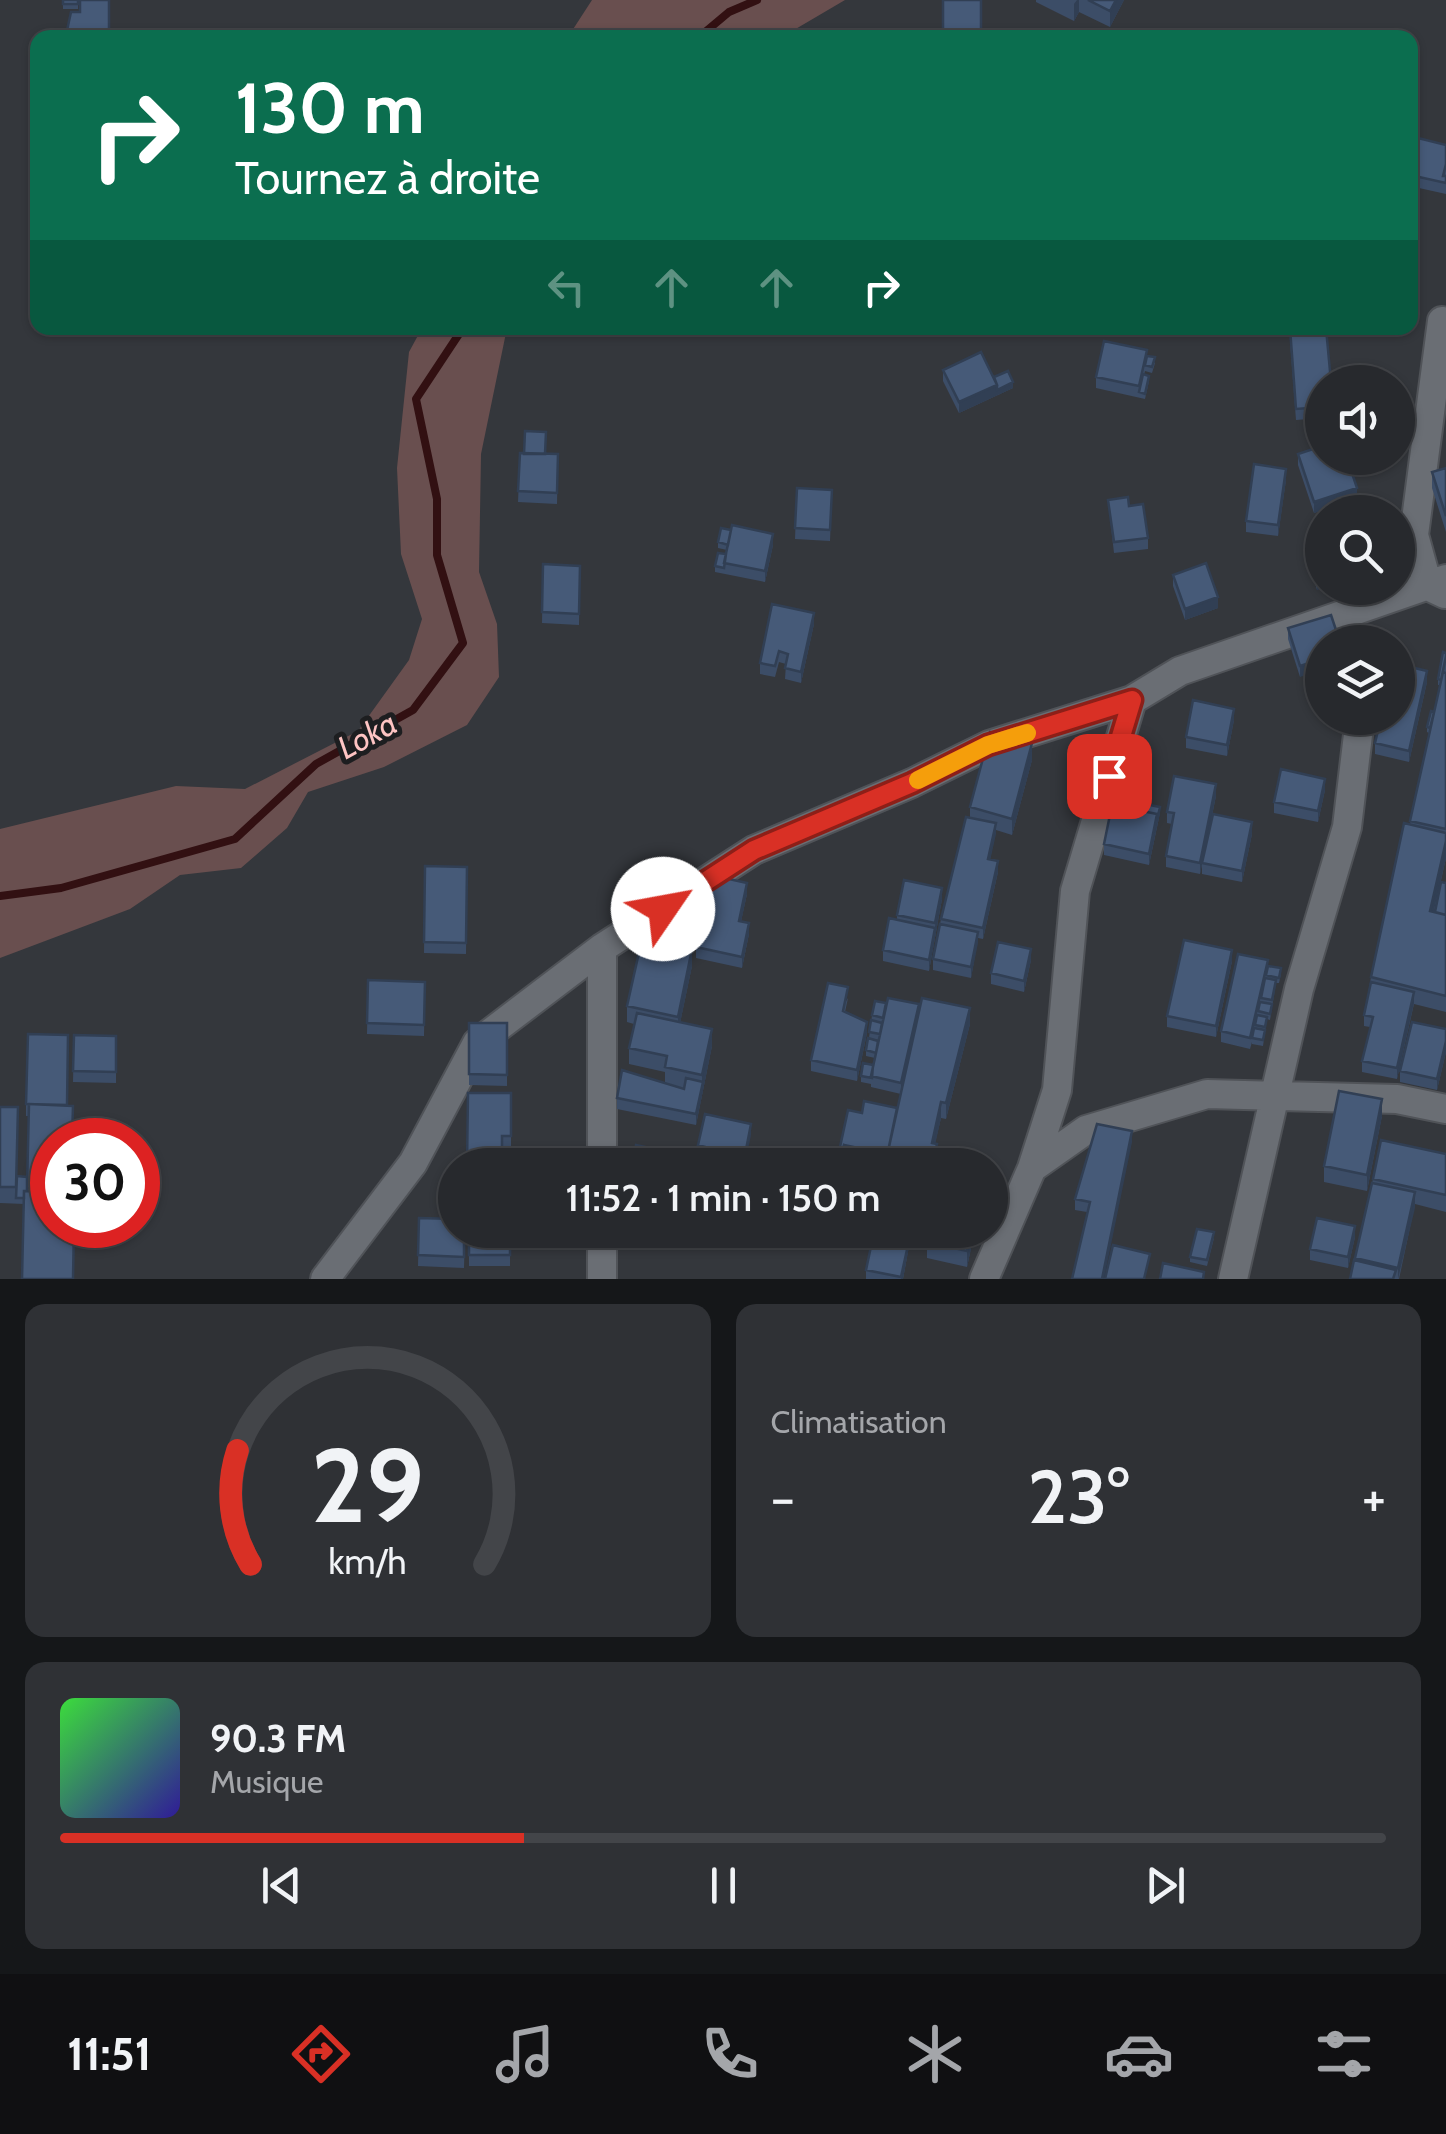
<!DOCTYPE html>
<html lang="fr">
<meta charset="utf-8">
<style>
:root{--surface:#27292d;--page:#2f3135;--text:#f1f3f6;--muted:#a4a6aa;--line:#434549;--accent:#d93025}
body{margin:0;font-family:Cabin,sans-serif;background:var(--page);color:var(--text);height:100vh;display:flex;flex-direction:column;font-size:38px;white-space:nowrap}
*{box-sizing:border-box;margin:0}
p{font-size:32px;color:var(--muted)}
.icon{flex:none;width:55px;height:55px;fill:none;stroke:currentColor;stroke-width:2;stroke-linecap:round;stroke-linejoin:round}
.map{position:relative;height:1279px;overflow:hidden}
.panel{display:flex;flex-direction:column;gap:25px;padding:25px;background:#151719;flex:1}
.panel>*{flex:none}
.hud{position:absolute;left:30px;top:30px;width:1388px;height:305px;border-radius:20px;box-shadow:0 2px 8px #0004,0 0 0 2px var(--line);background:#0b6e4f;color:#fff;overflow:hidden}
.tools{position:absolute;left:1305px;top:365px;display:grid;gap:20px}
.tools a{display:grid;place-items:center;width:110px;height:110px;border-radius:50%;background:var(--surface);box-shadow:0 2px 8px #0004,0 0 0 2px var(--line);font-size:50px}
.speed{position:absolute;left:30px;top:1118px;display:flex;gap:20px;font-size:50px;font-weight:700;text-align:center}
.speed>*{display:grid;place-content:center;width:130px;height:130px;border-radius:50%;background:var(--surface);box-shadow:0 2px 8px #0004,0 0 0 2px var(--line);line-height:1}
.speed .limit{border:15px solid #d22;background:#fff;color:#111}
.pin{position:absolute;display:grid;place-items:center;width:85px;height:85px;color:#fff;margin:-42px;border-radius:20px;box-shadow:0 5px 15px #0006}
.me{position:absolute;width:110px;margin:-55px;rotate:57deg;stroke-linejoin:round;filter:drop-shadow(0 0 8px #0008)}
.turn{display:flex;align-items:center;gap:35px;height:210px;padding:0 40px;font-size:45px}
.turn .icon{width:130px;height:130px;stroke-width:2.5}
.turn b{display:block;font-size:70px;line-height:85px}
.lanes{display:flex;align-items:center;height:95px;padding:0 40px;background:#0003;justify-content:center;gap:50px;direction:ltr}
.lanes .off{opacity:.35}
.big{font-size:75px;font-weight:600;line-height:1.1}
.panel .tile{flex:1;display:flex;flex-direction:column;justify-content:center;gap:15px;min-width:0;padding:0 35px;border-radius:20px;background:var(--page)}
.panel .dial{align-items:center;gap:0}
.dial svg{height:260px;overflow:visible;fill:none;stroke:var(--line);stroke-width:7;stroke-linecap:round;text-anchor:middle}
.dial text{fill:var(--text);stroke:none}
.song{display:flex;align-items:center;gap:30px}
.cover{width:120px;height:120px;border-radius:15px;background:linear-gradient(135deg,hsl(120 70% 55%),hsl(250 70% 35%))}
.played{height:10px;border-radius:5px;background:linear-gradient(90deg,var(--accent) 35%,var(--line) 35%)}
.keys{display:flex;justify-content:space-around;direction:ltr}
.heat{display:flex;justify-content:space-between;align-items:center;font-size:55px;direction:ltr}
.panel .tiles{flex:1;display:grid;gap:25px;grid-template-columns:1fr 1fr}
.tile:last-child{grid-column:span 2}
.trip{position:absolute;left:438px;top:1148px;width:570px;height:100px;border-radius:50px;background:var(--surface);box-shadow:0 2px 8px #0004,0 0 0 2px var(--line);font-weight:600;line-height:100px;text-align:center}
.tabs{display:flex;height:160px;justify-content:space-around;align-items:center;background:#101012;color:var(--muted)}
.tabs .icon{width:70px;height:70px}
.tabs .current{color:var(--accent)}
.tabs b{font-size:45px;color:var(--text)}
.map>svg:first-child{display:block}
.green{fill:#694f4f}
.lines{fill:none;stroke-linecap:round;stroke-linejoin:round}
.stream{stroke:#321012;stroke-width:8}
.minor-casing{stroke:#505358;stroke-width:32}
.minor{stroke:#6a6e74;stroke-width:28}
.wall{fill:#3c4d67}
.shaded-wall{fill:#313f54}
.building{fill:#465a78;stroke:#313f54;stroke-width:2.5}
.route-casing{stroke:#8d1f18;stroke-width:25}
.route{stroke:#d93025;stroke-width:18}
.slow{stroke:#f59e0b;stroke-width:18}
.labels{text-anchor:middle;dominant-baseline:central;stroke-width:10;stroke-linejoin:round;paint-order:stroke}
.water-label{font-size:32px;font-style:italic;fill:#fec4c3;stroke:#1d1e20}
</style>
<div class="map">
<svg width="1446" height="1279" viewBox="0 0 1446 1279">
<rect width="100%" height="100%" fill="#34373c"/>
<path class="green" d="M592,0h253l-63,37h-214z
M422,328h85l-26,126 -2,118 18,52 2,53 -32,48 -83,42 -76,25 -21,36 -46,40 -61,7 -50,34 -130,49v-129l176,-43 69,3 113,-58 51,-71 13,-41 -21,-65 -4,-86 12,-116z"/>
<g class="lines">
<path class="stream" d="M698,38l31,-26 28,-12
M0,896l61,-8 174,-49 81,-75 97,-54 50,-67 -26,-88v-56l-21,-100 47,-71"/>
<g class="minor-casing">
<path id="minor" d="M1442,321l-28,214 14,51 17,8
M602,948v217
M1032,1168l54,-38 121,-36 190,5 49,10
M602,1230v49
M325,1279l88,-116 64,-120 125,-95 152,-98 158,-67 77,-38 143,-45
M984,1279l48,-111 25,-78 18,-199 57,-191 48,-29 266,-92
M1233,1279l66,-290 48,-162 13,-109"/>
</g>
<use href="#minor" class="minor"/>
</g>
<path class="wall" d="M63,0h15v9h-15z
M109,0v38h-43v-3z
M1036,0h88l-14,27 -31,-15 -5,9 -38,-19z
M1410,136l36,9v49l-36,-8z
M1289,328l33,54v36l-26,2z
M1147,356l8,7 -3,10 -7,-2 -1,4 5,6 -4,18 -49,-11v-11z
M943,370l51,7 19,11 -54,25 -16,-32z
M520,453l38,1 -1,50 -39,-2z
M1298,454l24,4h38l-12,3 9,38 -43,14 -16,-48z
M1446,468v64l-14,-44v-16z
M1286,480l-8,56 -32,-4v-11z
M797,488l35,2 -2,51 -35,-2z
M1108,500l21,6 19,32v11l-34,4z
M1322,539l-5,51 -10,-35v-11z
M718,542l55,3 -8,37 -50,-10v-6l11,-12 1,-4 -9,-2z
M543,564l37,2 -1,59 -37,-2z
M1173,575l45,33 -33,12 -12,-34z
M1331,615l-31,62 -12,-38v-11z
M814,624l-13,59 -16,-4 1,-15 -7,-2 -4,15 -15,-3v-11z
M1446,653v205l-12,54 12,-29v129l-32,-8 -17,75 -35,-7v-11l8,-34 -6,-1v-11l7,-38 39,-153 19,-91 -2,-1v-5l7,-15 6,-27h-2v-6z
M1427,682l-18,80 -34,-8v-11l4,-18 -5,-1v-6z
M1234,720l-7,36 -41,-8v-11z
M1032,760l-20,75 -16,-5 -6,29 8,13 -15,67 -5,-1 -7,40 -38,-8v-11l8,-40 29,-101v-11z
M1325,790l-7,32 -44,-9v-11z
M1216,796l-16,78 -34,-7v-11l6,-32 -5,-1v-11z
M1160,813l-11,52 -45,-10v-11z
M1252,834l-10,48 -40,-8v-11z
M425,866l42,1 -1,87 -42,-1z
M747,894l-6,27 8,13 -7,34 -46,-10v-11z
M942,899l-13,72 -46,-10v-11l14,-30v-5z
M1031,960l-7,32 -33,-8v-11z
M1232,961l-16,76 -49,-10v-11z
M692,966l-12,57 32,23 -16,79 -79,-16v-11l48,-15v-11l-36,-8v-16l5,-24 -7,-2v-16z
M1268,966l13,8 -2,9h-3l-6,37 -3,-1 -4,27 -11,-2v-2l-2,7 -29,-7v-11z
M368,980l57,2 -1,54 -57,-2z
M848,998l-3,14 22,21 -10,48 -46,-10v-11z
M919,1013l51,11 -24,95 -5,-1 -6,25 2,17 -1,5h-96l1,-7h-1v-11l22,-34 35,-5 4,-14 -30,-7v-3l-10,-2v-6l12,-11 2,-7 -9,-2v-6l13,-10 -10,-2 3,-23z
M469,1023h38v63l-38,-1z
M1446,1029v23l-9,38 -37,-8v-11z
M74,1035l42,1v47l-43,-1z
M511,1093v59h-9l-35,13z
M26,1104l41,1 -15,35v85l-28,-21 -24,-1v-96l17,69 10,1 2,-61h-3z
M1382,1116l-15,75 -43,-9v-16z
M751,1135l-48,22 -5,-1v-11z
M1132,1142l-45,70 -12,-2v-11z
M1446,1154v58l-31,-8 -16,75h-49l23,-100z
M419,1218l46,12 -1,38 -46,-2z
M469,1230h41v36h-41z
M680,1230h46l-2,13 -44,-10z
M816,1230h54l-3,16 -51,-11z
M870,1230h42l-9,49h-37v-9l6,-26z
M975,1230l-8,37 -40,-9v-16z
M1355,1237l-7,31 -38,-8v-11z
M1214,1238l-7,28 -17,-4v-5z"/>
<path class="shaded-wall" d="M1077,0h2v12l-5,9v-17z
M1116,0h8l-14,27v-16z
M1013,382v6l-54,25v-11l38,-17z
M1286,469v11l-8,56v-11z
M1357,488v11l-43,14v-11z
M773,534v11l-8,37v-11z
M1322,578v10h5l-10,2v-11z
M1218,597v11l-33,12v-11z
M814,613v11l-13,59v-11z
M1322,659v11l-22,7v-11z
M1427,671v11l-18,80v-11z
M1234,709v11l-7,36v-11z
M1032,743v17l-20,75v-16z
M1325,779v11l-7,32v-11z
M1216,784v12l-16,78v-11z
M1160,807v6l-11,52v-11z
M1252,822v12l-10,48v-11z
M996,823v11l-8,36v-11z
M1446,841v17l-16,69v-16z
M998,861v11l-15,67v-11z
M747,883v11l-8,38v-11z
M942,888v11l-13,72v-11z
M749,923v11l-7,34v-11z
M978,932v11l-7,35v-11z
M692,949v17l-14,67v-16z
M1031,949v11l-7,32v-11z
M1232,950v11l-16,76v-11z
M1414,992v11l-17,76v-11z
M919,1004v11l-18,79v-11z
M970,1008v16l-24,95v-16z
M867,1022v11l-10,48v-11z
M712,1029v17l-16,79v-11l6,-29v-10z
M1446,1041v11l-9,38v-11z
M1382,1099v17l-15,75v-16z
M941,1102v16l-9,41v-16z
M751,1124v11l-6,30h-2z
M1132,1131v11l-28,137h-2z
M937,1144v16l-1,5h-3z
M1415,1192v16l-17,71v-11z
M1355,1226v11l-7,31v-11z
M908,1230h4l-9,49h-2l6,-32z
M971,1230h4l-8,37v-16z"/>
<path class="building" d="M63,0h15v4h-15z
M80,0h29v35h-43l5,-23h9z
M943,0h38v38h-38z
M1088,0h28l-6,11z
M1410,136l36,9v19l-3,12h3v7l-36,-8z
M1290,328h36l5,54h-9v25l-26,2z
M1104,341l43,9 -8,36 -43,-9z
M981,352l16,33 -38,17 -16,-32z
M1147,356l8,1 -3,10 -7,-2z
M1008,371l5,11 -16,8v-5l-3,-8z
M1143,374l6,2 -4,18 -6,-2z
M525,431l21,1 -1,22h-21z
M1322,446v12h25l10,30 -43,14 -16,-48z
M520,453l38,1 -1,39 -39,-2z
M1254,464l32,5 -8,56 -32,-4z
M1446,468v48l-14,-44z
M797,488l35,2 -2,40 -35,-2z
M1128,497l1,9 14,-2 5,34 -34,4 -6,-42z
M732,525l41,9 -8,37 -41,-8z
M721,528l10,2 -3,15 -10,-3z
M1322,539v39l-5,1 -10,-35z
M718,553l8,1 -2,14 -9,-2z
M1206,563l12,34 -33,12 -12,-34z
M543,564l37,2 -1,48 -37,-2z
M772,604l42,9 -13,59 -16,-4 3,-14 -9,-3 -4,15 -15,-3z
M1331,615l9,27h-18v17l-22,7 -12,-38z
M1443,652l3,1v3l-5,24 -3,-1z
M1398,664l29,7 -18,80 -34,-8 6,-25h17z
M1443,672l3,1v156l-36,-8z
M1193,700l41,9 -7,36 -41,-8z
M1431,711l3,1 -4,16 -3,-1z
M990,732l42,11 -20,76 -42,-12z
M1281,769l44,10 -7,32 -44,-9z
M1174,776l42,8 -16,79 -34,-7 8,-43 -7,-1z
M1114,798l46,9 -3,13v-6l-44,-9z
M1112,805l45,9 -8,40 -45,-10z
M1213,814l39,8 -10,49 -40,-8z
M966,817l30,6 -8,36 10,2 -15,67 -42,-9z
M1404,823l42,10v8l-16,70 16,4v81l-75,-19z
M425,866l42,1 -1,76 -42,-1z
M711,875l36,8 -8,38 10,2 -7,34 -46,-10z
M904,880l38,8 -7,35 -38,-8z
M1441,882l5,1v32l-11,-3z
M889,918l46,10 -6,32 -46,-10z
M940,924l38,8 -7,35 -38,-8z
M642,939l50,10 -14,68 -51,-11z
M1184,940l48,10 -16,76 -49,-10z
M998,942l33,7 -7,32 -33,-8z
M1238,954l30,6 -18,78 -29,-7z
M1268,966l13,2 -2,10 -13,-3z
M1265,978l11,2 -4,20 -11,-2z
M368,980l57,2 -1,43 -57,-2z
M1371,982l43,10 -17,76 -35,-7 11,-44 -9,-2z
M828,983l20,4 -5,24 24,11 -10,48 -46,-10z
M888,998l31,6 -18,79 -30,-7z
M922,998l48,10 -24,95 -5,-1 -9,41 5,1 -4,17 -10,-2 -1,6h-37z
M875,1001l11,2 -3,15 -11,-3z
M1260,1002l12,2 -2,10 -12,-3z
M637,1013l75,16 -10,46 -37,-8 2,-11 -38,-8z
M1257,1015l10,2 -2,10 -10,-2z
M871,1020l11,3 -2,11 -11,-2z
M1412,1022l34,7v12l-9,38 -37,-8z
M469,1023h38v52l-38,-1z
M1254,1028l11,2 -2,10 -11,-2z
M28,1034l40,1 -1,70 -41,-1z
M74,1035l42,1v36l-43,-1z
M868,1038l10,3 -2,12 -10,-3z
M863,1063l10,2 -1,13 -11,-2z
M622,1070l62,19 2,-11 17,4 -7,32 -79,-16z
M1339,1091l43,8 -15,76 -43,-9z
M468,1093h43v43h-9v29h-35z
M864,1101l33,7 -10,48 -5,-1v-2l-38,-8 -1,3 -3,-1 8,-37 14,3z
M29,1104l44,2 -1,34h-20v48h-25z
M0,1107h18l-2,80h-16z
M705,1114l46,10 -8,41h-42l4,-18 -7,-2z
M1097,1124l35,7 -30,148h-30l18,-77 -15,-3z
M1381,1140l65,14v41l-73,-16z
M636,1145l50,11 -2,9h-52z
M844,1145l38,8 -2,12h-40z
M17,1176l10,1v14h-3v7h-8z
M1372,1183l43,9 -17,76 -43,-10z
M24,1191l28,1v33h22l-1,54h-51z
M419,1218l36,1v11h9v27l-46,-2z
M1317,1218l38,8 -7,31 -38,-8z
M1197,1229l17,3 -7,28 -17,-3z
M469,1230h41v25h-41z
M883,1230h25l-1,5z
M930,1230h41l-4,21 -40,-9z
M873,1237l35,8 -7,32 -35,-7z
M1113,1245l37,9 -6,25h-39z
M1354,1260l42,10 -3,9h-43z
M1163,1263l41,9 -1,7h-43z"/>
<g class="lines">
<g class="route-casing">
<path id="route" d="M663,909l91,-59 158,-67 76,-38 144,-45 -23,76"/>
</g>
<use href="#route" class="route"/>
<path class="slow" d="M918,780l70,-35 39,-12"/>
</g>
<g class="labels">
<g class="water-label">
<text transform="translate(367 735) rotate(-29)">Loka</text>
</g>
</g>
</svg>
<div class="tools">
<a><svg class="icon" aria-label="sound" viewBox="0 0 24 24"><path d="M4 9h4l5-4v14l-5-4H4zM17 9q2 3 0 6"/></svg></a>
<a><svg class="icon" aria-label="search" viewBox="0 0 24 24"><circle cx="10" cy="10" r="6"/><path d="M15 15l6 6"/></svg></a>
<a><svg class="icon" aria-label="layers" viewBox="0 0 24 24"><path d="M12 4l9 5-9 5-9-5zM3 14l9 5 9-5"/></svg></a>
</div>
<div class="speed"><div class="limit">30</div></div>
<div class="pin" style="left:1109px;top:776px;background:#d93025"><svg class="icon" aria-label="arrive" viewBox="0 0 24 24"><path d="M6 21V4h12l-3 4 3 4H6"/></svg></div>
<svg class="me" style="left:663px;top:909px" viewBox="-20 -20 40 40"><circle r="19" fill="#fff"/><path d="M0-13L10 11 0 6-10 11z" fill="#d93025"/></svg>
<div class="trip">11:52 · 1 min · 150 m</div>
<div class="hud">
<div class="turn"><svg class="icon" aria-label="right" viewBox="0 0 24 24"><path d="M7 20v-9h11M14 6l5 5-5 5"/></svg><div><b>130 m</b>Tournez à droite</div></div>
<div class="lanes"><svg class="icon off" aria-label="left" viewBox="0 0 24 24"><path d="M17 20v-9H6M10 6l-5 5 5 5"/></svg><svg class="icon off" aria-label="ahead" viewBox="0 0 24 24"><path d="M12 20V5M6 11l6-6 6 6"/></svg><svg class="icon off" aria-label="ahead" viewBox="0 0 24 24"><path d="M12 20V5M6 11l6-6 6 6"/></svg><svg class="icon" aria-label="right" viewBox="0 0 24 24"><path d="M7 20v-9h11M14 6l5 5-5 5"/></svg></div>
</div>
</div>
<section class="panel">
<div class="tiles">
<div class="tile dial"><svg viewBox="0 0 100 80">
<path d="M14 69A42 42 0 1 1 86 69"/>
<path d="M14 69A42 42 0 0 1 10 34" stroke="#d93025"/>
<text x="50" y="56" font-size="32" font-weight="700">29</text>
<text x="50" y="72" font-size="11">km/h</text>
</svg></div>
<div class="tile"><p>Climatisation</p>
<div class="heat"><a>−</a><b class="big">23°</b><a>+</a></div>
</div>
<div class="tile">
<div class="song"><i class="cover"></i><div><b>90.3 FM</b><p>Musique</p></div></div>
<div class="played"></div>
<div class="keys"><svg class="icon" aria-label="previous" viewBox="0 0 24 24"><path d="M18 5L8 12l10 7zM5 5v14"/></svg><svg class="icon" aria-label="pause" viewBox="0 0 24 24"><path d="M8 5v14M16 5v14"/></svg><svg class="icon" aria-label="next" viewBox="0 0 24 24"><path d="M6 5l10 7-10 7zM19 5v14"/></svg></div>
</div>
</div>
</section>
<nav class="tabs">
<b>11:51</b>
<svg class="icon current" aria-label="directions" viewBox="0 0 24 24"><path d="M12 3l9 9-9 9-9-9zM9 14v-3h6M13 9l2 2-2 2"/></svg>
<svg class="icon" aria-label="music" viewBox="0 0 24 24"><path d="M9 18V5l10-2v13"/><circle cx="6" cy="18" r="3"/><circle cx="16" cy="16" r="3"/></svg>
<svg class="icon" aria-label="phone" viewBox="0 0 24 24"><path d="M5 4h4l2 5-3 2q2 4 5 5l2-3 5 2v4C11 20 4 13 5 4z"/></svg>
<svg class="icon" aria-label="climate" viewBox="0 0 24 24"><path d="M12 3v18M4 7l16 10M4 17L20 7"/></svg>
<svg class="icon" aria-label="car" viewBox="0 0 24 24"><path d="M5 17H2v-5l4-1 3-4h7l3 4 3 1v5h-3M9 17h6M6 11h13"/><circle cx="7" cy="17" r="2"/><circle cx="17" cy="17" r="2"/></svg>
<svg class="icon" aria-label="filters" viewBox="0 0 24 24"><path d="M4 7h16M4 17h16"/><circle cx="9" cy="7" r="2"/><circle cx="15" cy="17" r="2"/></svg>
</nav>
